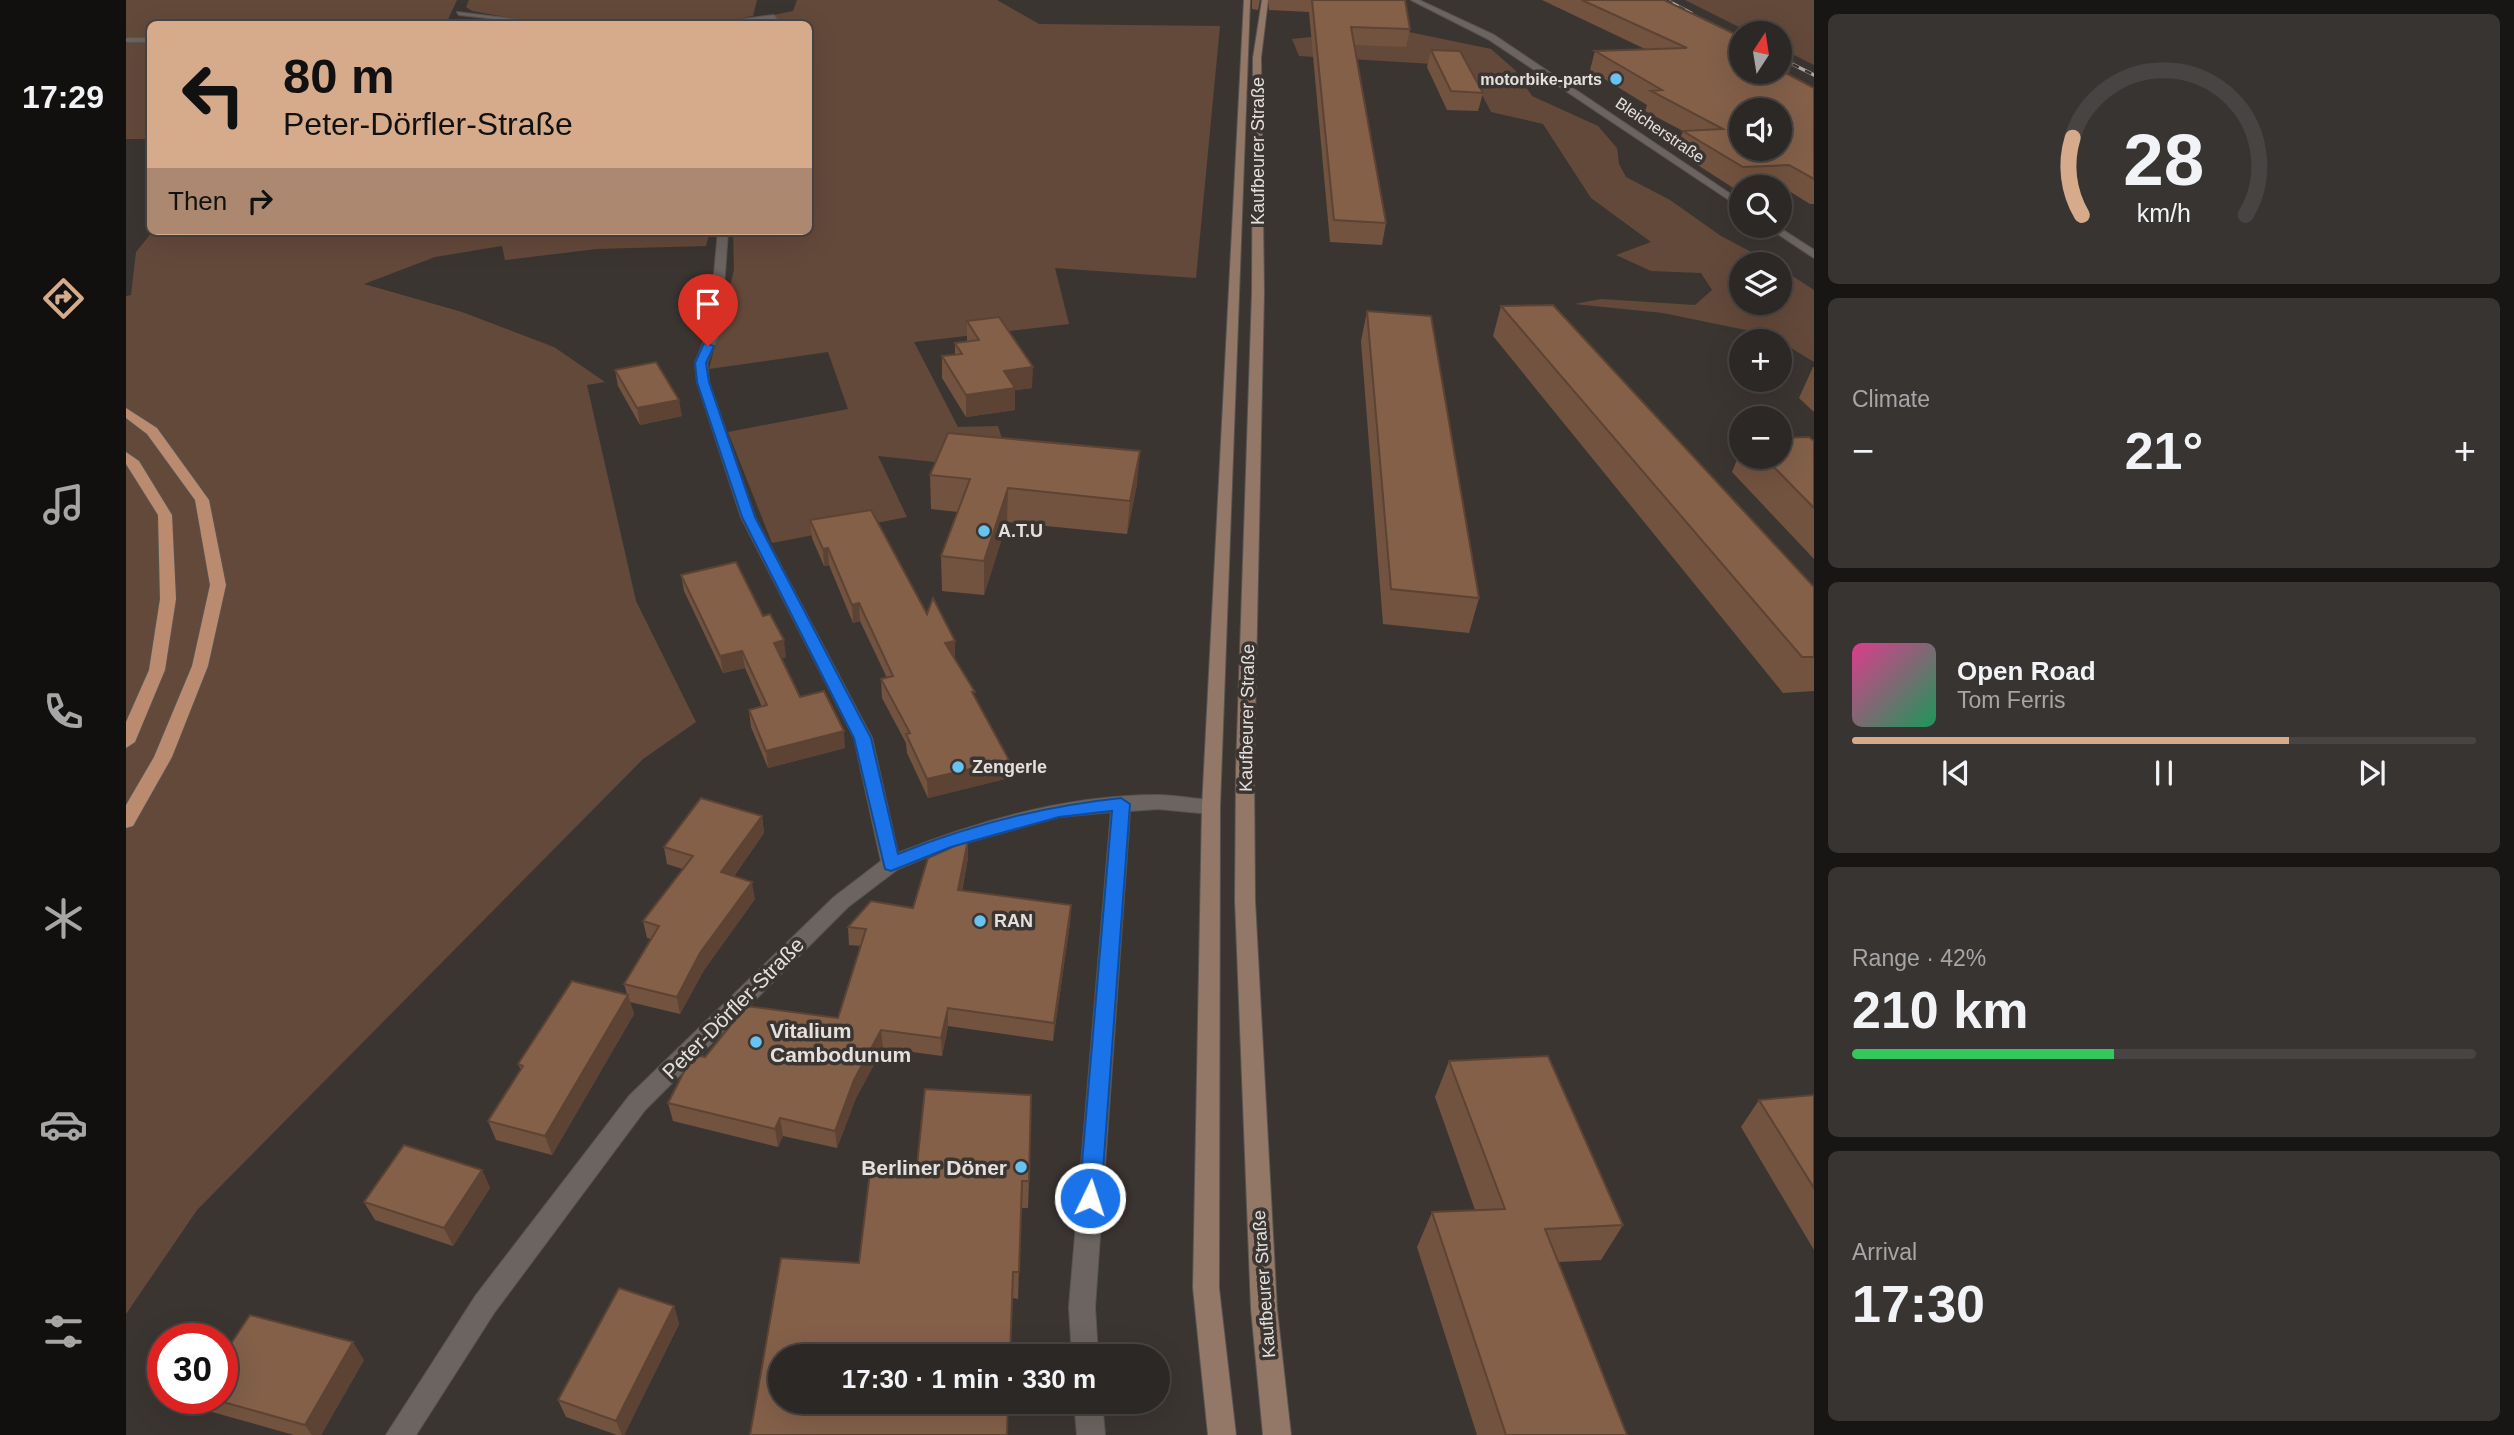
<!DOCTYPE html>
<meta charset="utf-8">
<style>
:root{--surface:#2c2826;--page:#383432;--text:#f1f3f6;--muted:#a6a6a7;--line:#484443;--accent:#d6ab8b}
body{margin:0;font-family:Helvetica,sans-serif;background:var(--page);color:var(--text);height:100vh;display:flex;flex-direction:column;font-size:26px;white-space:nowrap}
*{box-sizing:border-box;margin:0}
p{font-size:23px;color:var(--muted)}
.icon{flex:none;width:38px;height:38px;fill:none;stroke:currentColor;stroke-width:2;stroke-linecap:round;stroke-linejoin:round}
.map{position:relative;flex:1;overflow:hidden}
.drawer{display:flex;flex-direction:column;gap:14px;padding:14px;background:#181615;width:700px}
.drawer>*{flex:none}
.guide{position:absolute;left:21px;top:21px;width:665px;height:214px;border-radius:10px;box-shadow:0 7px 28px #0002,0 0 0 2px var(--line);background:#d6ab8b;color:#111;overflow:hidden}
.needle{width:46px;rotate:12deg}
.tools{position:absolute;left:1603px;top:21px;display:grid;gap:14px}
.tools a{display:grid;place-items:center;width:63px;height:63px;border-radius:50%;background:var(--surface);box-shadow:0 7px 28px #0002,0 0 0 2px var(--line);font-size:35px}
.speed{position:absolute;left:21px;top:1323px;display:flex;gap:14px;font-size:35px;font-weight:700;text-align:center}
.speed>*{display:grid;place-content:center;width:91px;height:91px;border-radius:50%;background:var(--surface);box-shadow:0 7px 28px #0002,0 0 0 2px var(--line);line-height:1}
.speed .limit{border:10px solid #d22;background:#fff;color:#111}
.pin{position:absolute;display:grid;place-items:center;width:60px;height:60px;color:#fff;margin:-72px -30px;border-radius:50% 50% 50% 0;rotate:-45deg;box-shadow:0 0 7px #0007}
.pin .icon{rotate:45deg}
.me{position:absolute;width:77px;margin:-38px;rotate:4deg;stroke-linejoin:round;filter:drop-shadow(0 0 5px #0008)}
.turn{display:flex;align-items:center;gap:24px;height:147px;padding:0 21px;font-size:32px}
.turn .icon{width:91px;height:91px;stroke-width:2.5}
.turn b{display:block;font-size:49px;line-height:60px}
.then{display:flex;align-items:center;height:66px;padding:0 21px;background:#0003;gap:14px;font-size:26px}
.big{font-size:52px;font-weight:800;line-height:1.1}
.drawer .tile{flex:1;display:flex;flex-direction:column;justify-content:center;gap:10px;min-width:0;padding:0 24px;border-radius:10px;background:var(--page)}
.drawer .dial{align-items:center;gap:0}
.dial svg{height:182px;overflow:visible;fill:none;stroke:var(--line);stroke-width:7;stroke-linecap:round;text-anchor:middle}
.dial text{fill:var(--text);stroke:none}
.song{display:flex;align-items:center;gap:21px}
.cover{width:84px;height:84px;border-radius:10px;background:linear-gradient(135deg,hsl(330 70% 55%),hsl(150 70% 35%))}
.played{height:7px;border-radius:4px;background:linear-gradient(90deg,var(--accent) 70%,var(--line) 70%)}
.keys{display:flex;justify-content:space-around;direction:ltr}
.heat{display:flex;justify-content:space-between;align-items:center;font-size:38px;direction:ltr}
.charge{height:10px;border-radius:5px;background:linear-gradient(90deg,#34c759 42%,var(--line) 0)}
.trip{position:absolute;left:642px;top:1344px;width:402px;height:70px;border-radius:35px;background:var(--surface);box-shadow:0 7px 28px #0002,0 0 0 2px var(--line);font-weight:800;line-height:70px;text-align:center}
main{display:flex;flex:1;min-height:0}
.tabs{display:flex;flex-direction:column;width:126px;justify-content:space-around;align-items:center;background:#12100f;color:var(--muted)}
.tabs .icon{width:49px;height:49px}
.tabs .selected{color:var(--accent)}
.tabs b{font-size:32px;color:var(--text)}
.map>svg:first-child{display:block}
.green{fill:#63493a}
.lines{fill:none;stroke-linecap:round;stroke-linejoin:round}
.minor-casing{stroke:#585451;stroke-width:2}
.secondary-casing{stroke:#585451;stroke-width:2}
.primary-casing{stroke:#585451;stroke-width:2}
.minor{fill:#6b6461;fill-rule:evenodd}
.secondary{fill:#937868;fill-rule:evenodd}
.primary{fill:#ba8b6e;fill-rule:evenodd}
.rail-casing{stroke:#ada8a6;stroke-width:3.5}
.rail{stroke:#3b3532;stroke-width:2.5;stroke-dasharray:7;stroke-linecap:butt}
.wall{fill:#72533f}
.shaded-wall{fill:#5c4333}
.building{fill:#846049;stroke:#5c4333;stroke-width:2;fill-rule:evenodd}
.route{fill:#1a73e8;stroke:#114b97;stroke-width:2}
.poi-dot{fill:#69c3f1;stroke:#3b3532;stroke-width:2.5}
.labels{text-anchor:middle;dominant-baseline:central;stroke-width:7;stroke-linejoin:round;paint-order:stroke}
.far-poi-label{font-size:16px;font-weight:bold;fill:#e4e0de;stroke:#3b3532;text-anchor:end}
.far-street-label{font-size:16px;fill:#e4e0de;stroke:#3b3532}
.street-label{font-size:18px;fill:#e4e0de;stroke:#3b3532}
.poi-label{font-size:18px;font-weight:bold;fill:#e4e0de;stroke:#3b3532;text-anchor:start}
.near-street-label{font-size:21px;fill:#e4e0de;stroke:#3b3532}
.near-poi-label{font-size:21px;font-weight:bold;fill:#e4e0de;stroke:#3b3532;text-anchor:start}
</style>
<main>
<nav class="tabs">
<b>17:29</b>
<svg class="icon selected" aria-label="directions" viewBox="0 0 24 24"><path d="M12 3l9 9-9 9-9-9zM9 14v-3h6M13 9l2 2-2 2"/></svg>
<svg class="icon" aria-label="music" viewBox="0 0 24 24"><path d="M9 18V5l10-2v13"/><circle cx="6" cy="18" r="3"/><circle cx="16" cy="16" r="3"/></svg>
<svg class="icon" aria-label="phone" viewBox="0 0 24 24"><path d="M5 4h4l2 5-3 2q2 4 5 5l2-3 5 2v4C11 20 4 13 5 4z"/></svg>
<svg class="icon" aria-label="climate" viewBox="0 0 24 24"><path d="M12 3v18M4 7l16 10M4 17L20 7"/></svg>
<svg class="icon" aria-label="car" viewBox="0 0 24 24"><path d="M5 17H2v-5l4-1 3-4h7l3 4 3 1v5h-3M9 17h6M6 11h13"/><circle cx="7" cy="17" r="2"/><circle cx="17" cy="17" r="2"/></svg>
<svg class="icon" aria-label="filters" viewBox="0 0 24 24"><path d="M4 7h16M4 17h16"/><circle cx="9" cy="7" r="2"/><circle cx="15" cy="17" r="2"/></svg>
</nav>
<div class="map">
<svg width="1688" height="1435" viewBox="0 0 1688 1435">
<rect width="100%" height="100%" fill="#3b3532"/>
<path class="green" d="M0,0h331l-11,24h-296v14h-24z
M343,0h288l-4,16 -41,8h-166l-74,-13 -6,-4z
M671,0h200l42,24 181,2 -24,252 -141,-10 14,56 -155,18 44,85 40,-1 14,44 -134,-14 29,61 -135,26 -44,-111 120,-23 -20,-57 -119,17 25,-99 -1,-39h75v-207h-78l63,-13z
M1559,0h129v65l-34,-17v-15h-29z
M1253,30l30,2 82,17 24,21 17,26 66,30 19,22 2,16 7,13 44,23 51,36 53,28h-33v39h39v-35l34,22v72l-44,-27 -107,-22 -89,-9 27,-5 94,6 17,-15 -11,-17 -50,-2 -35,-16 35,-13 -60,-44 -48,-74 -52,-12 -24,-46 -168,-10 -7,-17z
M0,42h24v97h-24z
M27,231h557l-4,15 -109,3 -92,11 -3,-14 -67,11 -71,27 98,28 92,35 51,35 -18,3 49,216 60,121 -53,37 -446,451 -71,104v-1018l5,-1 5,-43z"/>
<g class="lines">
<g class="minor-casing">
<path id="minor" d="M1285,0h8l75,35 247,166v7l-253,-169z
M331,12l81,10 4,2 -83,-9z
M648,15l3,4 -59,5 4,-2z
M0,38h24v4h-24z
M1640,226h11l37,24v8z
M592,231h10l-7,98 -14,34 2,19 46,135 117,221 26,115c82,-33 171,-58 260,-58 17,0 35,4 53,5l7,2 2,5 -2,5 -7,2 -53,-5 -28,2 -35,496 3,49h-26l-3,-49 42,-495 -52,5 -108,30 -53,22 -50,38 -203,203 -151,203 -78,122h-30l90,-140 153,-199 205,-199 47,-36 -27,-123 -113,-221 -44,-135 -2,-19 14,-34z
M948,1402h28l3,33h-28z"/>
</g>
<g class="secondary-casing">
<path id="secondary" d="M1118,0h6l-30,807 -1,481 17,147h-28l-15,-147 9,-481z
M1136,0h6l-7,58 3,234 -10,477 1,131 22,409 14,126h-28l-12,-126 -16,-409 1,-131 16,-477 1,-234z"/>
</g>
<g class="primary-casing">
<path id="primary" d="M0,408l31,20 52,72 17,85 -18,81 -36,91 -39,69 -7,2v-23l28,-48 38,-91 18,-81 -15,-85 -48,-66 -21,-16z
M0,452l13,9 33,54 4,84 -11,71 -30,72 -9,6v-26l23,-52 11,-71 -2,-84 -32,-51z"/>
</g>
<use href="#minor" class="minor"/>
<use href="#secondary" class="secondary"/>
<use href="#primary" class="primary"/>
<g class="rail-casing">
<path id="rail" d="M1540,0l25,13
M1654,58l34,17"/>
</g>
<use href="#rail" class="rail"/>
</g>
<path class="wall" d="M1126,0h8l-2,10 -6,-1z
M1142,0h137l5,29 -4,18 -52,-2 32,178 -4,22 -52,-3 -21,-230 -40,-2z
M1416,0h122l124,74 26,14v116h-4l-29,-18 -40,1v2h-6l-59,-38 7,-20 -38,-20 2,-6 -57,-35 5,-19 50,-2z
M1305,50l52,43 -5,18 -31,-1 -20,-43z
M1375,306l313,281v104l-31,2 -290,-357z
M1241,311l112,287 -10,35 -86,-9 -22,-283z
M841,321l65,67 -17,2v20l-49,7 -24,-39v-22l13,-1v-12l12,-2z
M1687,367h1v45l-15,-14z
M489,370l67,46 -42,9 -22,-39z
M1688,441v118l-82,-87 9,-22v7h39z
M804,475l207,9 -10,50 -120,-12 -23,73 -42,-4 -1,-35 17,-44 -27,-3z
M684,520l117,94 28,45 20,38 34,81 -81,20 -21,-45 -1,-10 -24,-45 -1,-19 6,-1 -27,-57 -7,2 -24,-58 -5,1 -12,-28z
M555,575l82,41 23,41 -4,1 18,39 45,51 -77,20 -17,-41 -2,-17 13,-3 -17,-39 -22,5 -39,-82z
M636,816l2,17 -30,43 21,23 -51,71 -24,44 -50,-12 4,12 -82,141 -56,-15 -8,-19 33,-51 -3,-6 109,-70 -3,-10 27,-45 -4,-1 -4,-17 40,-52 -16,-5 -3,-17z
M842,858l-6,33 109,14 -1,18 -17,118 -105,-15 -6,30 -59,-8 -27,50 -19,50 -54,-12 -5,11 -105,-26 -5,-18 37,-46 133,-39 23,-72 -12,-1 -1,-18 65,-19z
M1323,1061l174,164 -22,35 -43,2 69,173h-150l-60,-188 15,-35 43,-2 -40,-113z
M1688,1095v155l-73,-123 18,-27z
M356,1170l8,18 -37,58 -78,-26 -11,-18z
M744,1172l159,9 -1,27h-7l-3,91 -6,-1 -153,-35z
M548,1306l5,18 -55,111h-7l-51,-18 -8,-17z
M238,1360l-43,75h-27l-82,-23 -11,-14h21z"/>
<path class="shaded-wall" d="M1667,62l-7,19 -6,-9v-8z
M907,367l-1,21 -17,2v20l-49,7v-22l38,-24z
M553,400l3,16 -42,9 -3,-17z
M1014,451l-3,33 -10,50 3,-33z
M882,488l-1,34 -23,73v-34z
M702,548l1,17 -5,1 -1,-17z
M733,603l1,18 -7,2 -1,-18z
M658,640l2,17 -10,3 -2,-17z
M829,641v18l-10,-16z
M616,651l3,17 -22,5 -3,-17z
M718,731l1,17 -77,20 -2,-17z
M883,760v18l-81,20 -1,-19z
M636,816l2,17 -40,56 -3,-17z
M842,840v18l-10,50v-18z
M626,882l3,17 -51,71 -24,44 -3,-17 23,-44z
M945,905l-1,18 -17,118 1,-18z
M502,995l6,19 -82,141 -7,-19z
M822,1008v18l-6,30 -1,-18z
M755,1030l2,18 -27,50 -19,50 -2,-17 19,-51z
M654,1118l3,18 -5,11 -3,-18z
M356,1170l8,18 -37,58 -9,-18z
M548,1306l5,18 -55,111h-2l-6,-14z
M227,1342l11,18 -43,75h-9l-7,-10z"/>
<path class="building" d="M1186,0h93l5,29 -59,-2 35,196 -52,-3z
M1456,0h82l77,37v35h39v-2l34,18v91l-25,-14 -46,2 -60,-36 40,-2 -72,-38 11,-1 -67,-39 92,-3zM1615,110h39v39h-39z
M1305,50l29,1 23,42 -32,-2z
M1654,56l13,6 -13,2z
M1427,305l261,282v70h-12l-301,-351z
M1241,311l64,5 48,282 -88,-9z
M873,317l34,50 -29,4 11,17 -49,7 -24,-39 20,-2 -7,-11 24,-3 -12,-19z
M530,362l23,38 -42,8 -22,-38z
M822,433l192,18 -10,50 -122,-13 -24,73 -43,-5 29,-77 -40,-4z
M1683,437l5,4v67l-50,-51h16v-19z
M745,510l56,104 6,-16 22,43 -10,2 30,49h-3l37,68 -82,19 -21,-45 4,-1 -29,-54 12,-3 -34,-73 -7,2 -24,-57 -5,1 -13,-29z
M610,562l27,54 7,-2 14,26 -10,3 26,54 24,-6 20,40 -78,20 -17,-41 18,-5 -25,-54 -22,5 -39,-81z
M575,798l61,18 -41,56 31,10 -52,71 -23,44 -53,-13 35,-58 -16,-5 50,-65 -29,-9z
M842,840l-10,50 113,15 -17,118 -106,-15 -7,30 -60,-8 -27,50 -19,51 -55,-13 -5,11 -107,-26 25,-49 12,3 41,-51 92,12 28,-89 -18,-2 23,-26 42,7 15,-50z
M446,981l56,14 -83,141 -57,-15 35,-55 -5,-2z
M1422,1056l75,169 -78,4 82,206h-121l-74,-223 73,-3 -56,-148z
M799,1089l106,6 -2,86h-7l-3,91h-6l-3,84h-230v46h228l-1,33h-257l31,-177 78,5 11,-91 46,3z
M1688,1095v93l-55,-88z
M278,1145l78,25 -38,58 -80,-26z
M493,1288l55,18 -58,115 -58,-21z
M124,1315l103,27 -48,83 -96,-27h13v-41z"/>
<path class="route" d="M578,343l10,3 -8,17 3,19 46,135 116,221 27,116c72,-29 146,-48 223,-56l9,6 -29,394 -3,7 -8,3 -8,-3 -3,-7 33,-387 -53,6 -108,30 -60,24 -6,-2 -31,-131 -112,-221 -45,-135 -2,-19z"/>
<g class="poi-dot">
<circle cx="1490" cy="79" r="7"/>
<circle cx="858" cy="531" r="7"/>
<circle cx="832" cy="767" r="7"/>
<circle cx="854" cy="921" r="7"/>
<circle cx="630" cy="1042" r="7"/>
<circle cx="895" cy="1167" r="7"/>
</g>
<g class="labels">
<g class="far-poi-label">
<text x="1476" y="79">motorbike-parts</text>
</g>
<g class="far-street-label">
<text transform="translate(1534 130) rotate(34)">Bleicherstraße</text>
</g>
<g class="street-label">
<text transform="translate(1132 151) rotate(-90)">Kaufbeurer Straße</text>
<text transform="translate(1121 718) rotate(-89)">Kaufbeurer Straße</text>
<text transform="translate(1138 1284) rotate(-94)">Kaufbeurer Straße</text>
</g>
<g class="poi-label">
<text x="872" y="531">A.T.U</text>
<text x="846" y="767">Zengerle</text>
<text x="868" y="921">RAN</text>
</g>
<g class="near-street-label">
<text transform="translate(607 1008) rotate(-45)">Peter-Dörfler-Straße</text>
</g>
<g class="near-poi-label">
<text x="644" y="1030">Vitalium<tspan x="644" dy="24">Cambodunum</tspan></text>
<text x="881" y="1167" text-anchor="end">Berliner Döner</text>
</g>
</g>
</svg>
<div class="tools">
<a><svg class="needle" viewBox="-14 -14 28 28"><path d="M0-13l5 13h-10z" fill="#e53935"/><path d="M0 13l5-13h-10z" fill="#a6a6a7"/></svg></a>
<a><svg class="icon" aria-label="sound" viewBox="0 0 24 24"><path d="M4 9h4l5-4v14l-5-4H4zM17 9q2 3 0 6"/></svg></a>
<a><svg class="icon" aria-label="search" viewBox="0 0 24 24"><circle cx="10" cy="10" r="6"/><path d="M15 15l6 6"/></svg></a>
<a><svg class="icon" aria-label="layers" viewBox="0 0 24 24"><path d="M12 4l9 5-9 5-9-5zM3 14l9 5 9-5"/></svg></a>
<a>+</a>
<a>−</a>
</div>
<div class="speed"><div class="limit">30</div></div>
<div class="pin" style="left:582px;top:346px;background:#d93025"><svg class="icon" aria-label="arrive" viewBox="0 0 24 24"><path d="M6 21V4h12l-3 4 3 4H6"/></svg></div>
<svg class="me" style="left:964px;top:1198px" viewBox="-20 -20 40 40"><circle r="17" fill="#1a73e8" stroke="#fff" stroke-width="3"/><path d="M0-11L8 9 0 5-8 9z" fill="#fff"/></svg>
<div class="trip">17:30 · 1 min · 330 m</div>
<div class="guide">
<div class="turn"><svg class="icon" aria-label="left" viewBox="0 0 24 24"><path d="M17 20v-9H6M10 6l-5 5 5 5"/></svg><div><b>80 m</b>Peter-Dörfler-Straße</div></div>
<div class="then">Then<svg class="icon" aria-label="right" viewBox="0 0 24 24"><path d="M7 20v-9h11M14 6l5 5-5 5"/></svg></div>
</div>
</div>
<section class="drawer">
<div class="tile dial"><svg viewBox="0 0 100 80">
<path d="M14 69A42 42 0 1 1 86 69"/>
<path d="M14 69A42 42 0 0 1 10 35" stroke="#d6ab8b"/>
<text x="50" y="56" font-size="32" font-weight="700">28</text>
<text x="50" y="72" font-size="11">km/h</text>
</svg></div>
<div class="tile"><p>Climate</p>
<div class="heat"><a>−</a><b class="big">21°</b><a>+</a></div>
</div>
<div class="tile">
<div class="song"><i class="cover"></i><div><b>Open Road</b><p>Tom Ferris</p></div></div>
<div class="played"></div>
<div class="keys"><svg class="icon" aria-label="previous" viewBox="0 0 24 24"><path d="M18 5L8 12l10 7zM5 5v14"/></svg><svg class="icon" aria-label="pause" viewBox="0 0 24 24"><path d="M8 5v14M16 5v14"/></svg><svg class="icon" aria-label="next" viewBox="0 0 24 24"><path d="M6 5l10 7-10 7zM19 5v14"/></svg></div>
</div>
<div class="tile"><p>Range · 42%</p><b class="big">210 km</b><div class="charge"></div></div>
<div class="tile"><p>Arrival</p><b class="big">17:30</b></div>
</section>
</main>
